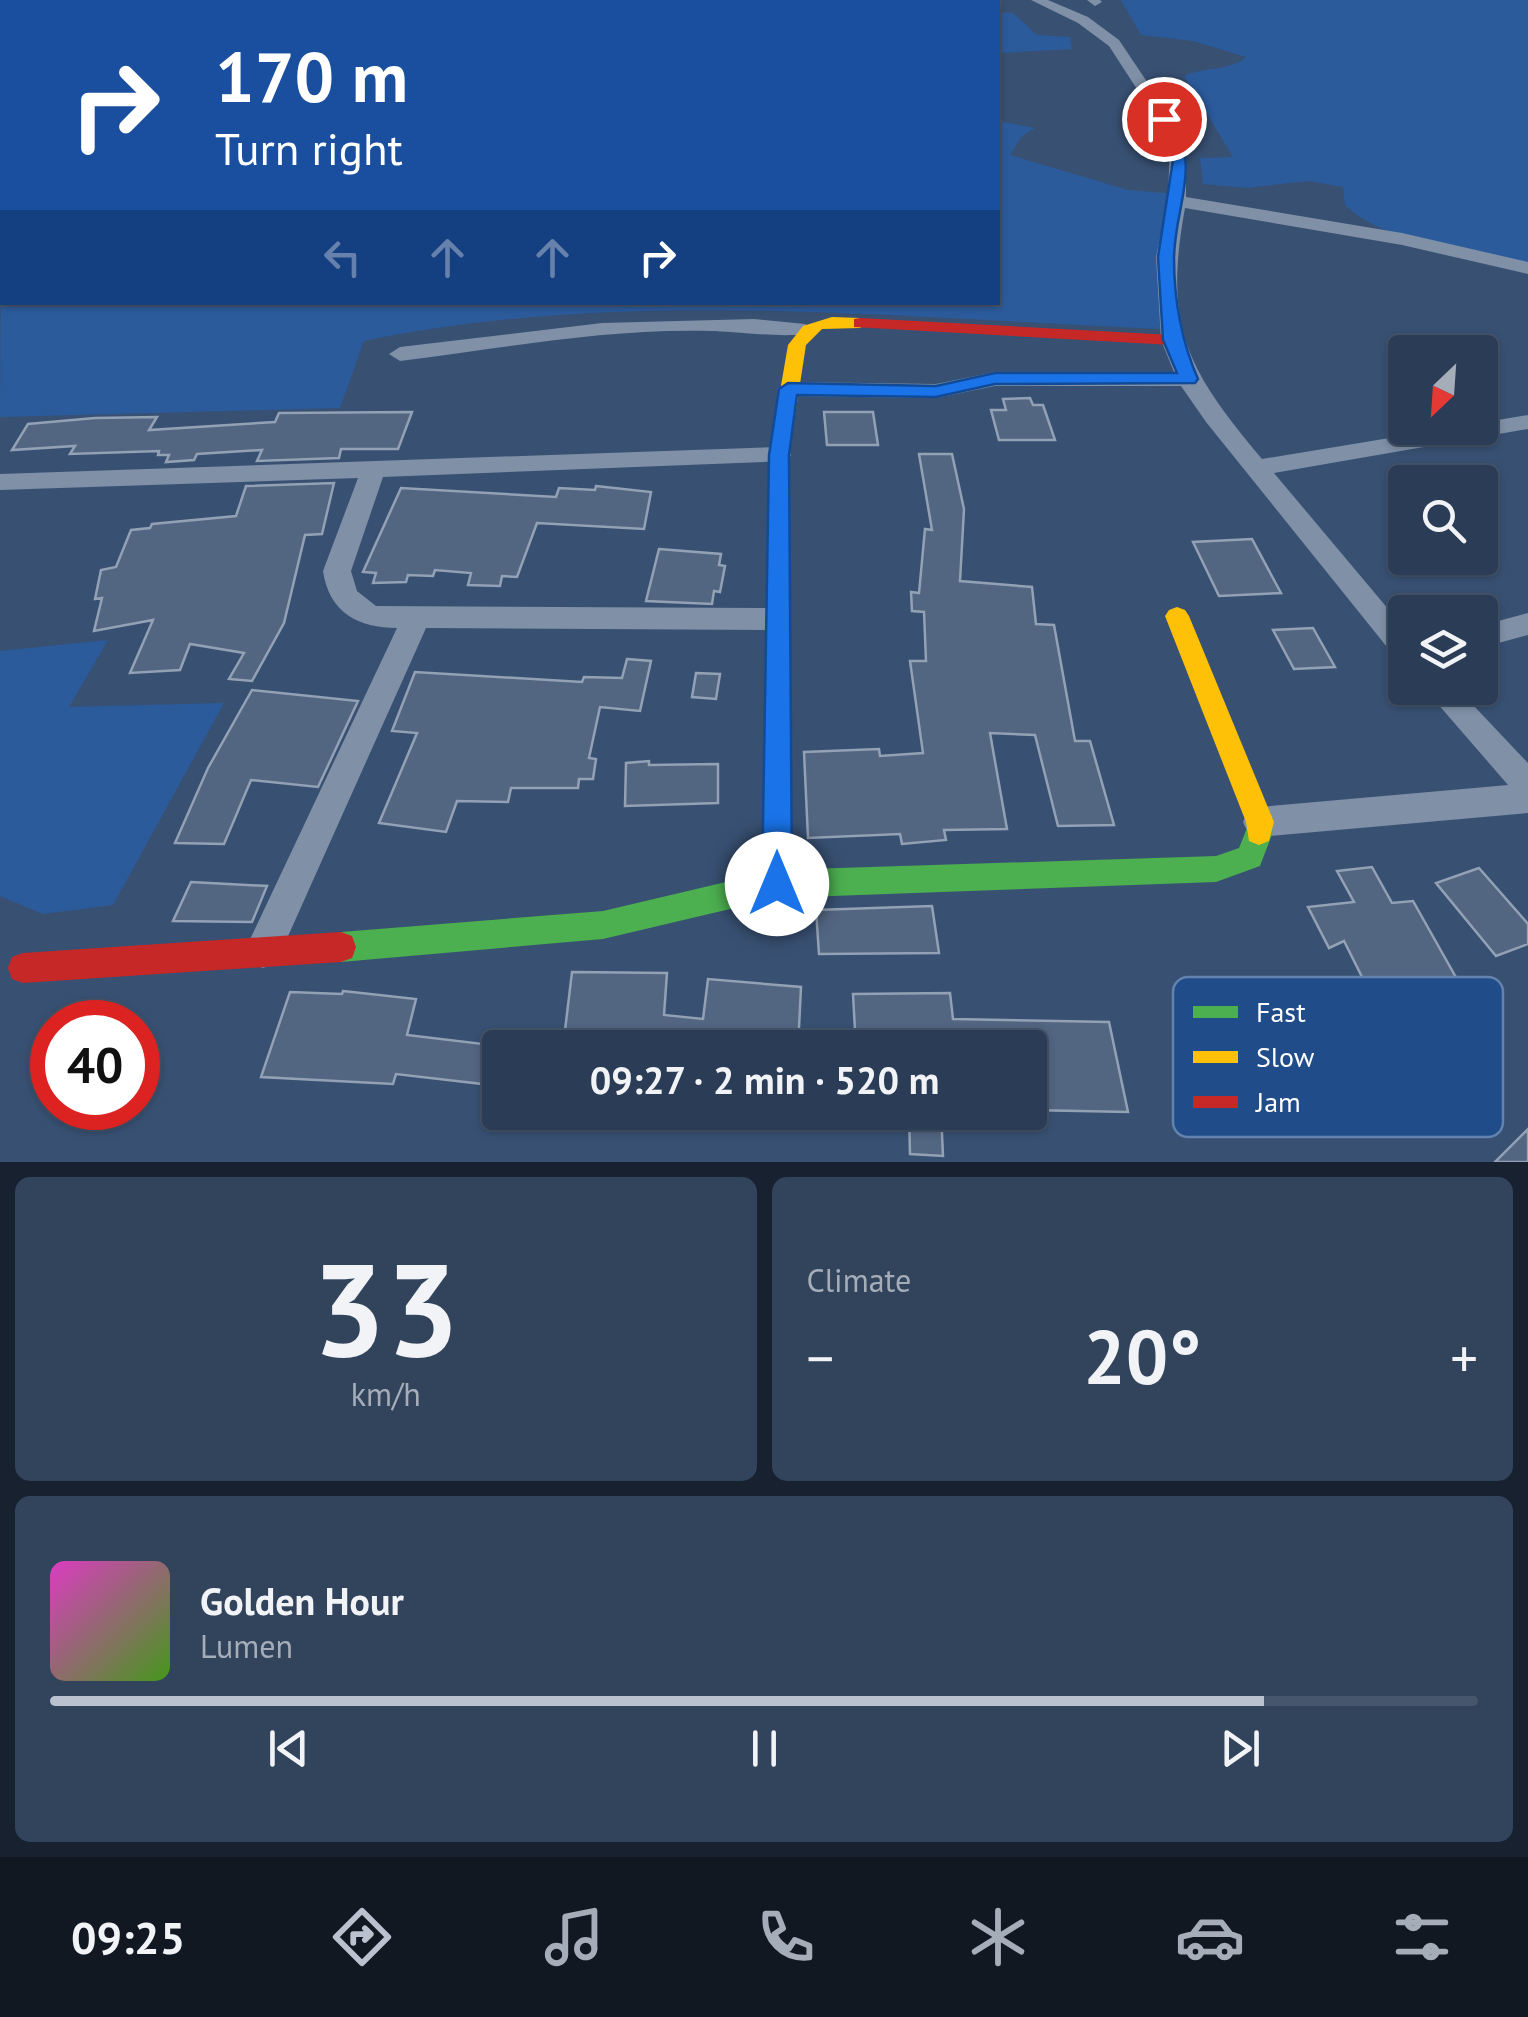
<!DOCTYPE html>
<meta charset="utf-8">
<style>
:root{--surface:#2a3c56;--page:#32435c;--text:#f1f3f6;--muted:#a5adb9;--line:#46566c;--accent:#b9c2ce}
body{margin:0;font-family:"PT Sans",sans-serif;background:var(--page);color:var(--text);height:100vh;display:flex;flex-direction:column;font-size:38px;white-space:nowrap}
*{box-sizing:border-box;margin:0}
p{font-size:32px;color:var(--muted)}
.icon{flex:none;width:55px;height:55px;fill:none;stroke:currentColor;stroke-width:2;stroke-linecap:round;stroke-linejoin:round}
.map{position:relative;height:1162px;overflow:hidden}
.side{display:flex;flex-direction:column;gap:15px;padding:15px;background:#17212f;flex:1}
.side>*{flex:none}
.hud{position:absolute;left:0px;top:0px;width:1000px;height:305px;box-shadow:0 2px 8px #0004,0 0 0 2px var(--line);background:#1a4fa0;color:#fff;overflow:hidden}
.needle{width:65px;rotate:205deg}
.buttons{position:absolute;left:1388px;top:335px;display:grid;gap:20px}
.buttons a{display:grid;place-items:center;width:110px;height:110px;border-radius:10px;background:var(--surface);box-shadow:0 2px 8px #0004,0 0 0 2px var(--line);font-size:50px}
.speed{position:absolute;left:30px;top:1000px;display:flex;gap:20px;font-size:50px;font-weight:700;text-align:center}
.speed>*{display:grid;place-content:center;width:130px;height:130px;border-radius:50%;background:var(--surface);box-shadow:0 2px 8px #0004,0 0 0 2px var(--line);line-height:1}
.speed .limit{border:15px solid #d22;background:#fff;color:#111}
.pin{position:absolute;display:grid;place-items:center;width:85px;height:85px;color:#fff;margin:-42px;border:5px solid #fff;border-radius:50%;box-shadow:0 2px 10px #0007}
.me{position:absolute;width:110px;margin:-55px;rotate:0deg;stroke-linejoin:round;filter:drop-shadow(0 0 8px #0008)}
.turn{display:flex;align-items:center;gap:35px;height:210px;padding:0 50px;font-size:45px}
.turn .icon{width:130px;height:130px;stroke-width:2.5}
.turn b{display:block;font-size:70px;line-height:85px}
.lanes{display:flex;align-items:center;height:95px;padding:0 50px;background:#0003;justify-content:center;gap:50px;direction:ltr}
.lanes .off{opacity:.35}
.big{font-size:75px;font-weight:800;line-height:1.1}
.side .tile{flex:1;display:flex;flex-direction:column;justify-content:center;gap:15px;min-width:0;padding:0 35px;border-radius:15px;background:var(--page)}
.side .dial{align-items:center;gap:0}
.dial b{font-size:130px;line-height:1}
.song{display:flex;align-items:center;gap:30px}
.cover{width:120px;height:120px;border-radius:15px;background:linear-gradient(135deg,hsl(310 70% 55%),hsl(100 70% 35%))}
.played{height:10px;border-radius:5px;background:linear-gradient(90deg,var(--accent) 85%,var(--line) 85%)}
.keys{display:flex;justify-content:space-around;direction:ltr}
.heat{display:flex;justify-content:space-between;align-items:center;font-size:55px;direction:ltr}
.side .tiles{flex:1;display:grid;gap:15px;grid-template-columns:1fr 1fr}
.tile:last-child{grid-column:span 2}
.trip{position:absolute;left:482px;top:1030px;width:565px;height:100px;border-radius:10px;background:var(--surface);box-shadow:0 2px 8px #0004,0 0 0 2px var(--line);font-weight:800;line-height:100px;text-align:center}
.tab-bar{display:flex;height:160px;justify-content:space-around;align-items:center;background:#111822;color:var(--muted)}
.tab-bar .icon{width:70px;height:70px}
.tab-bar .current{color:var(--accent)}
.tab-bar b{font-size:45px;color:var(--text)}
.map>svg:first-child{display:block}
.green{fill:#2c5b9c}
.building{fill:#526581;stroke:#93a1b5;stroke-width:2.5}
.lines{fill:none;stroke-linecap:round;stroke-linejoin:round}
.street{fill:#7f90a7;fill-rule:evenodd}
.fast{fill:#4caf50;fill-rule:evenodd}
.slow{fill:#ffc107;fill-rule:evenodd}
.jam{fill:#c62828;fill-rule:evenodd}
.route{fill:#1a73e8;stroke:#114b97;stroke-width:2.5}
.key{fill:#204c8a;stroke:#6382ad;stroke-width:2.5}
.key-label{font-size:28px;fill:#fff}
</style>
<div class="map">
<svg width="1528" height="1162" viewBox="0 0 1528 1162">
<rect width="100%" height="100%" fill="#385072"/>
<path class="green" d="M1121,0h407v264c-52,-12 -146,-21 -183,-59l-2,-18 -35,-6 -62,7 -43,-4 -3,-26 33,-1 -49,-81c19,-9 47,-5 62,-19l-53,-16 -52,-6z
M998,12l15,1 24,22 33,2 2,12 -74,4z
M2,73v229h996v-181l37,7 -13,8 -12,19 118,35 38,3 -5,136c-262,-11 -538,-42 -797,12l-24,67 -340,9z
M108,640l-39,67 155,-4 -111,202 -70,9 -43,-18v-245z"/>
<path class="building" d="M1030,398l3,7h10l12,35h-56l-8,-30h15l-3,-11z
M412,412l-14,37h-57l-2,9 -82,3 5,-11 -65,4 -3,6 -28,2 3,-7h-11l1,-4 -89,3 5,-8 -63,4 16,-26 67,-6 62,-1 -8,13 126,-8 4,-9z
M824,412h49l5,33h-51z
M919,454h33l12,55 -4,72 72,6 4,37 18,1 21,116h15l24,84 -56,1 -23,-91 -45,-2 17,96 -63,1 2,10 -44,4 -2,-10 -92,4 -4,-86 75,-3 1,7 43,-3 -13,-92h16l-2,-49 -12,-1 -1,-19 8,1 6,-64 7,1z
M334,483l-12,51 -17,1 -21,88 -32,58 -23,-2 15,-26 -54,-9 -10,26 -50,3 23,-53 -59,11 8,-33 -7,1 6,-29 15,-3 15,-37 19,-2 2,-4 84,-8 10,-30z
M596,486l55,6 -7,37 -107,-6 -20,54 -15,-1 -2,10 -32,-1 3,-12 -36,-3 -2,6 -25,-1 -2,7 -33,1 3,-10 -13,-1 38,-84 155,9 3,-9 36,2z
M1252,539l29,54 -62,3 -26,-54z
M659,549l62,5 -2,11 6,1 -5,26 -6,-1 -2,13 -66,-3z
M1313,628l22,39 -41,2 -21,-39z
M627,659l24,2 -11,50 -40,-4 -11,51 7,1 -3,20h-14l-1,9h-67l-3,14 -51,-1 -11,31 -67,-9 38,-90 -25,-2 23,-59 167,10 2,-5 38,1z
M696,673l24,1 -4,25 -24,-2z
M252,690l106,11 -40,86 -67,-7 -27,64 -49,-1 33,-75z
M649,761v4l69,-1v39l-93,3 1,-43z
M1372,867l20,36 21,-2 54,96 -90,10 -33,-66 -15,7 -21,-41 46,-5 -17,-31z
M1479,868l49,56v20l-32,12 -60,-73z
M191,882l76,4 -15,36 -79,-1z
M932,906l7,47 -120,1 -3,-44z
M572,972l95,1 -3,42 39,4 5,-40 93,8 -3,61h-117l1,-10 -92,-1 -1,10h-26z
M343,991l73,8 -9,36 93,11v40l-104,-12 -3,10 -132,-7 29,-85 52,2z
M950,993l3,26 156,3 19,90 -98,-2v-62h-174l-3,-54z
M909,1112h32l2,44 -33,-2z
M1528,1129v33h-33z"/>
<g class="lines">
<path class="street" d="M14,0h28v1l-29,1z
M168,0h12l1,2h-13z
M311,0h19l2,2h-20z
M1031,0h17l40,17 31,23 67,100v57l216,36 126,29v12l-126,-29 -217,-37c-22,120 2,161 77,251l188,-31h30v-5l48,-8v14l-254,44 131,156v32l-10,-4 -189,-235 -25,-36h-186l-59,12 -148,-2 -11,-7 11,-7 148,2 59,-12h179l-13,-32 -5,-83 12,-56 2,-61 -61,-94 -31,-23z
M1087,0h13l2,2 -7,4z
M754,319l51,5 11,6c-12,11 -84,1 -105,1 -103,-3 -208,17 -311,30l-11,-7 11,-7 202,-24z
M779,447l9,2 3,6 -3,6 -405,16 -32,94 6,20 19,15 400,2 10,3 4,8 -4,8 -10,3 -350,-2 -150,335 -13,5 -13,-5 -5,-13 152,-322c-38,0 -68,-15 -74,-57l35,-93 -358,12v-16z
M1528,613v22l-48,13v-22z
M1424,688h33l71,75v50l-268,24 -12,-4 -5,-11 5,-11 12,-4 248,-22z"/>
<path class="fast" d="M2,63v8l-2,1v-8z
M1259,819l10,4 4,9 -13,34 -44,16 -439,16 -174,41 -262,23 -11,-4 -4,-11 4,-11 11,-4 262,-21 174,-41 439,-14 23,-8 10,-25z"/>
<path class="slow" d="M832,317l28,1 9,5 -9,5 -38,1 -16,16 -17,110 2,429 -4,10 -10,4 -10,-4 -4,-10 6,-429 19,-110 15,-19z
M1177,607l8,3 4,6 85,206 -5,19 -10,4 -10,-4 -3,-19 -81,-206 4,-6z"/>
<path class="jam" d="M860,318l312,17 9,5 -9,5 -318,-18v-8z
M341,932l11,4 4,11 -4,11 -11,4 -318,21 -11,-4 -4,-11 4,-11 11,-4z"/>
</g>
<path class="route" d="M1160,116h9c34,52 6,86 5,142 0,43 7,82 24,121l-3,4 -200,1 -59,13 -139,-2 -8,60 3,429 -5,10 -10,4 -10,-4 -5,-10 7,-429 10,-66 9,-6 148,3 59,-13h182l-14,-33 -5,-83 15,-97 -2,-20z"/>
<rect x="1173" y="977" width="330" height="160" rx="15" class="key"/>
<rect x="1193" y="1006" width="45" height="12" fill="#4caf50"/>
<rect x="1193" y="1051" width="45" height="12" fill="#ffc107"/>
<rect x="1193" y="1096" width="45" height="12" fill="#c62828"/>
<g class="key-label">
<text x="1256" y="1022">Fast</text>
<text x="1256" y="1067">Slow</text>
<text x="1256" y="1112">Jam</text>
</g>
</svg>
<div class="buttons">
<a><svg class="needle" viewBox="-14 -14 28 28"><path d="M0-13l5 13h-10z" fill="#e53935"/><path d="M0 13l5-13h-10z" fill="#a5adb9"/></svg></a>
<a><svg class="icon" aria-label="search" viewBox="0 0 24 24"><circle cx="10" cy="10" r="6"/><path d="M15 15l6 6"/></svg></a>
<a><svg class="icon" aria-label="layers" viewBox="0 0 24 24"><path d="M12 4l9 5-9 5-9-5zM3 14l9 5 9-5"/></svg></a>
</div>
<div class="speed"><div class="limit">40</div></div>
<div class="pin" style="left:1164px;top:119px;background:#d93025"><svg class="icon" aria-label="arrive" viewBox="0 0 24 24"><path d="M6 21V4h12l-3 4 3 4H6"/></svg></div>
<svg class="me" style="left:777px;top:884px" viewBox="-20 -20 40 40"><circle r="19" fill="#fff"/><path d="M0-13L10 11 0 6-10 11z" fill="#1a73e8"/></svg>
<div class="trip">09:27 · 2 min · 520 m</div>
<div class="hud">
<div class="turn"><svg class="icon" aria-label="right" viewBox="0 0 24 24"><path d="M7 20v-9h11M14 6l5 5-5 5"/></svg><div><b>170 m</b>Turn right</div></div>
<div class="lanes"><svg class="icon off" aria-label="left" viewBox="0 0 24 24"><path d="M17 20v-9H6M10 6l-5 5 5 5"/></svg><svg class="icon off" aria-label="ahead" viewBox="0 0 24 24"><path d="M12 20V5M6 11l6-6 6 6"/></svg><svg class="icon off" aria-label="ahead" viewBox="0 0 24 24"><path d="M12 20V5M6 11l6-6 6 6"/></svg><svg class="icon" aria-label="right" viewBox="0 0 24 24"><path d="M7 20v-9h11M14 6l5 5-5 5"/></svg></div>
</div>
</div>
<section class="side">
<div class="tiles">
<div class="tile dial"><b>33</b><p>km/h</p></div>
<div class="tile"><p>Climate</p>
<div class="heat"><a>−</a><b class="big">20°</b><a>+</a></div>
</div>
<div class="tile">
<div class="song"><i class="cover"></i><div><b>Golden Hour</b><p>Lumen</p></div></div>
<div class="played"></div>
<div class="keys"><svg class="icon" aria-label="previous" viewBox="0 0 24 24"><path d="M18 5L8 12l10 7zM5 5v14"/></svg><svg class="icon" aria-label="pause" viewBox="0 0 24 24"><path d="M8 5v14M16 5v14"/></svg><svg class="icon" aria-label="next" viewBox="0 0 24 24"><path d="M6 5l10 7-10 7zM19 5v14"/></svg></div>
</div>
</div>
</section>
<nav class="tab-bar">
<b>09:25</b>
<svg class="icon current" aria-label="directions" viewBox="0 0 24 24"><path d="M12 3l9 9-9 9-9-9zM9 14v-3h6M13 9l2 2-2 2"/></svg>
<svg class="icon" aria-label="music" viewBox="0 0 24 24"><path d="M9 18V5l10-2v13"/><circle cx="6" cy="18" r="3"/><circle cx="16" cy="16" r="3"/></svg>
<svg class="icon" aria-label="phone" viewBox="0 0 24 24"><path d="M5 4h4l2 5-3 2q2 4 5 5l2-3 5 2v4C11 20 4 13 5 4z"/></svg>
<svg class="icon" aria-label="climate" viewBox="0 0 24 24"><path d="M12 3v18M4 7l16 10M4 17L20 7"/></svg>
<svg class="icon" aria-label="car" viewBox="0 0 24 24"><path d="M5 17H2v-5l4-1 3-4h7l3 4 3 1v5h-3M9 17h6M6 11h13"/><circle cx="7" cy="17" r="2"/><circle cx="17" cy="17" r="2"/></svg>
<svg class="icon" aria-label="filters" viewBox="0 0 24 24"><path d="M4 7h16M4 17h16"/><circle cx="9" cy="7" r="2"/><circle cx="15" cy="17" r="2"/></svg>
</nav>
